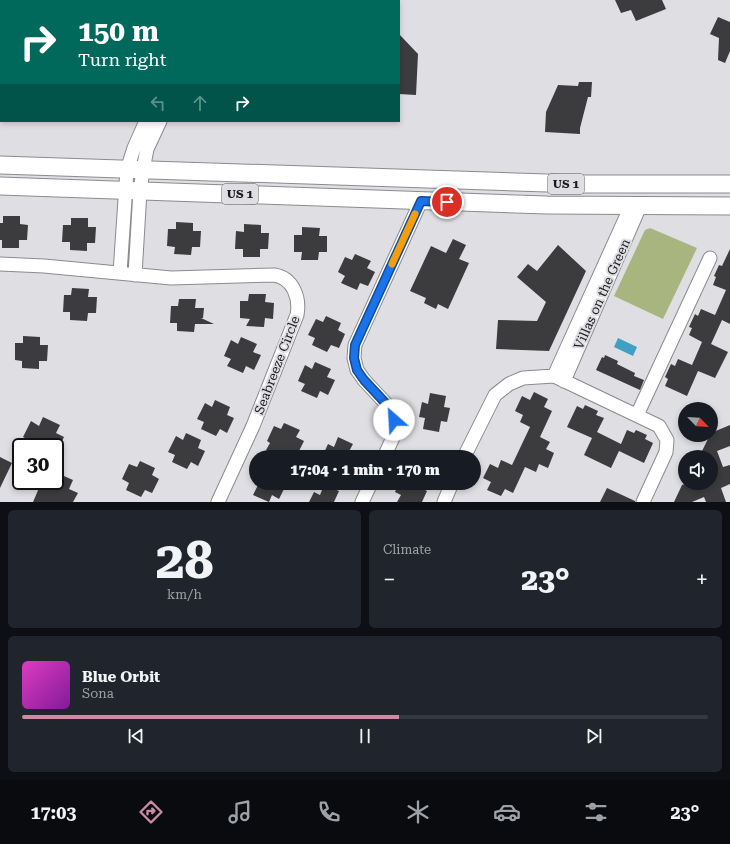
<!DOCTYPE html>
<meta charset="utf-8">
<style>
:root{--surface:#171b24;--page:#20242c;--text:#f1f3f6;--muted:#9ea1a6;--line:#363941;--accent:#ce8aa2}
body{margin:0;font-family:"Roboto Serif",serif;background:var(--page);color:var(--text);height:100vh;display:flex;flex-direction:column;font-size:15px;white-space:nowrap}
*{box-sizing:border-box;margin:0}
p{font-size:13px;color:var(--muted)}
.icon{flex:none;width:22px;height:22px;fill:none;stroke:currentColor;stroke-width:2;stroke-linecap:round;stroke-linejoin:round}
.map{position:relative;height:502px;overflow:hidden}
.details{display:flex;flex-direction:column;gap:8px;padding:8px;background:#0d0f14;flex:1}
.details>*{flex:none}
.top-card{position:absolute;left:0px;top:0px;width:400px;height:122px;box-shadow:0 2px 6px #0003;background:#00695c;color:#fff;overflow:hidden}
.needle{width:26px;rotate:115deg}
.controls{position:absolute;left:678px;top:402px;display:grid;gap:8px}
.controls a{display:grid;place-items:center;width:40px;height:40px;border-radius:50%;background:var(--surface);box-shadow:0 2px 6px #0003;font-size:20px}
.speed{position:absolute;left:12px;top:438px;display:flex;gap:8px;font-size:20px;font-weight:700;text-align:center}
.speed>*{display:grid;place-content:center;width:52px;height:52px;border-radius:50%;background:var(--surface);box-shadow:0 2px 6px #0003;line-height:1}
.speed .limit{border:2px solid #111;border-radius:6px;background:#fff;color:#111}
.pin{position:absolute;display:grid;place-items:center;width:34px;height:34px;color:#fff;margin:-17px;border:2px solid #fff;border-radius:50%;box-shadow:0 1px 4px #0007}
.me{position:absolute;width:44px;margin:-22px;rotate:334deg;stroke-linejoin:round;filter:drop-shadow(0 0 3px #0008)}
.turn{display:flex;align-items:center;gap:14px;height:84px;padding:0 12px;font-size:18px}
.turn .icon{width:52px;height:52px;stroke-width:2.5}
.turn b{display:block;font-size:28px;line-height:34px}
.lanes{display:flex;align-items:center;height:38px;padding:0 12px;background:#0003;justify-content:center;gap:20px;direction:ltr}
.lanes .off{opacity:.35}
.big{font-size:30px;font-weight:800;line-height:1.1}
.details .tile{flex:1;display:flex;flex-direction:column;justify-content:center;gap:6px;min-width:0;padding:0 14px;border-radius:6px;background:var(--page)}
.details .dial{align-items:center;gap:0}
.dial b{font-size:52px;line-height:1}
.song{display:flex;align-items:center;gap:12px}
.cover{width:48px;height:48px;border-radius:6px;background:linear-gradient(135deg,hsl(310 70% 55%),hsl(290 70% 35%))}
.played{height:4px;border-radius:2px;background:linear-gradient(90deg,var(--accent) 55%,var(--line) 55%)}
.keys{display:flex;justify-content:space-around;direction:ltr}
.heat{display:flex;justify-content:space-between;align-items:center;font-size:22px;direction:ltr}
.details .tiles{flex:1;display:grid;gap:8px;grid-template-columns:1fr 1fr}
.tile:last-child{grid-column:span 2}
.trip{position:absolute;left:249px;top:450px;width:232px;height:40px;border-radius:20px;background:var(--surface);box-shadow:0 2px 6px #0003;font-weight:800;line-height:40px;text-align:center}
.tabs{display:flex;height:64px;justify-content:space-around;align-items:center;background:#090b0e;color:var(--muted)}
.tabs .icon{width:28px;height:28px}
.tabs .current{color:var(--accent)}
.tabs b{font-size:18px;color:var(--text)}
.map>svg:first-child{display:block}
.green{fill:#a9b57f}
.water{fill:#40a0c3}
.building{fill:#3c3c3f}
.lines{fill:none;stroke-linecap:round;stroke-linejoin:round}
.minor-casing{stroke:#8b8b8f;stroke-width:15}
.major-casing{stroke:#8b8b8f;stroke-width:19}
.minor{stroke:#fff;stroke-width:13}
.major{stroke:#fff;stroke-width:17}
.route-casing{stroke:#114b97;stroke-width:10}
.route{stroke:#1a73e8;stroke-width:7}
.slow{stroke:#f59e0b;stroke-width:7}
.labels{text-anchor:middle;dominant-baseline:central;stroke-width:4;stroke-linejoin:round;paint-order:stroke}
.shield{fill:#dedee3;stroke:#565658;stroke-width:1}
.shield-label{font-size:12px;font-weight:bold;fill:#1b1b1d}
.street-label{font-size:13px;fill:#1b1b1d;stroke:#dedee3}
</style>
<div class="map">
<svg width="730" height="502" viewBox="0 0 730 502">
<rect width="100%" height="100%" fill="#dedee3"/>
<path class="green" d="M650,228l47,20 -34,71 -49,-23 31,-66z"/>
<path class="water" d="M618,338l19,9 -4,9 -19,-9z"/>
<path class="building" d="M615,0h47l4,9 -30,12 -5,-11 -10,3z
M718,17l12,5v29l-5,12 -7,-3 1,-22 -9,-4z
M399,34l19,20 -2,41 -17,-1z
M579,82h13l-1,15h-3l-8,31v6l-35,-2 1,-20 12,-27 20,1z
M3,216h17v8l8,1 -1,15h-8v8h-17v-8h-2v-17h3z
M71,218h17v9h8l-1,16h-8v8l-17,-1v-8h-8l1,-17h8z
M176,222l17,1v8h8l-1,16h-8l-1,8 -17,-1 1,-7 -8,-1 1,-17h8z
M244,224l17,1v8h8l-1,16h-8v8h-17v-8h-8l1,-18 8,1z
M302,227l18,1 -1,8h8v16h-8l-1,8h-17l1,-8h-8v-17h8z
M453,239l13,6 -7,14 10,4 -21,46 -10,-5 -2,5 -12,-6 2,-5 -16,-7 21,-45 15,7z
M558,245l28,26 -37,80 -53,-2 2,-29 39,1 9,-19 -29,-25 11,-13 9,7z
M730,249v75l-8,-4 -11,24 17,8 -13,26 -17,-7 -11,25 -22,-10 3,-7 -3,-2 6,-13 4,2 3,-7 14,6 10,-23 -13,-7 3,-7 -3,-1 6,-13 3,2 3,-7 14,6 11,-25 -13,-5 3,-8 -2,-1 5,-11 3,1z
M355,254l16,7 -4,7 8,4 -7,14 -8,-3 -3,7 -16,-7 4,-7 -7,-4 7,-15 7,3z
M72,288l17,1 -1,8h9l-1,16h-8l-1,8 -17,-1v-8h-7l1,-17h7z
M249,294h17l-1,8 9,1 -1,16 -8,-1 -1,9 -18,-1 4,-7 -10,-1v-17h8z
M179,299h17l-1,9h9l-1,10h-2l13,6h-19l-1,8 -17,-1v-8h-7l1,-17h7z
M326,316l15,7 -3,7 7,4 -6,14 -8,-3 -4,7 -15,-7 3,-7 -7,-3 8,-16 7,3z
M23,336l17,1v8h8l-1,16h-8v8l-17,-1v-7l-7,-1v-17h8z
M241,337l16,7 -4,8 8,3 -7,15 -8,-4 -3,7 -16,-7 4,-7 -7,-3 7,-16 7,4z
M605,355l13,6 -1,3 18,9 -1,3 10,4 -4,10 -44,-20 6,-13 2,1z
M315,362l16,7 -4,8 8,3 -7,15 -8,-4 -3,7 -16,-7 4,-7 -7,-3 7,-16 7,4z
M534,392l14,7 -4,8 8,4 -12,26 10,5 -4,7 8,4 -6,15 -9,-4 -3,8 -11,-5 -12,26 -8,-4 -4,7 -14,-6 4,-8 -8,-4 7,-14 8,4 3,-8 11,5 18,-38 -10,-5 3,-7 -8,-4 7,-15 8,4z
M430,393l16,3 -2,11 6,1 -3,14 -6,-1 -2,11 -16,-3 2,-11 -6,-1 3,-15 6,2z
M215,400l15,7 -3,8 7,3 -7,15 -7,-4 -4,7 -15,-7 3,-7 -7,-3 8,-16 7,4z
M585,405l13,6 -2,4 8,3 -7,14 24,12 6,-14 7,3 2,-3 11,5 -2,4 8,4 -9,20 -25,-12 -8,17 -27,-13 8,-17 -25,-11 10,-21 6,3z
M43,417l17,8 -4,8 8,4 -5,10h-18l-18,-10 8,-16 8,5z
M284,423l16,7 -4,7 8,4 -7,14 -8,-3 -2,5h-5l-16,-7 4,-7 -3,-2 7,-15 7,3z
M730,425v21l-13,5 6,16 7,-2v19l-9,4 5,14h-20l-2,-5 -12,5h-18l8,-17 6,-2h23v-26h-12l12,-24z
M186,433l15,7 -3,8 7,3 -7,15 -7,-4 -4,7 -15,-7 3,-7 -7,-3 8,-16 7,4z
M338,437l15,7 -7,13h-24l6,-13 6,3z
M0,457l12,6 -12,25z
M140,461l15,7 -3,7 7,4 -7,14 -7,-3 -4,7 -15,-7 3,-7 -7,-4 7,-15 8,3z
M57,473l16,7 -4,9 9,4 -5,9h-40l9,-21h13z
M259,483h28l-8,16 -7,-4 -3,7 -16,-7z
M399,483h25l-3,5 6,3 -5,11h-25l4,-7 -6,-3z
M324,485l15,6 -5,11h-25l5,-10 6,3z
M607,488l28,13v1h-35z"/>
<g class="lines">
<g class="minor-casing">
<path id="minor" d="M215,0l1,1
M193,1v-1
M0,264l44,2 127,12 103,-3c20,3 26,24 23,40l-44,111 -35,76
M120,273l7,-103 7,-22 12,-27
M135,275l5,-84 3,-21 4,-21 13,-28
M554,376l77,-170
M564,381l76,-175
M637,415l73,-157
M384,457l12,-26 -5,-22 -27,-29 -7,-10 -3,-12 1,-13 66,-144
M464,457l31,-62 14,-11 14,-6 31,-2 105,50 8,14 -1,12 -23,50
M362,502l9,-19
M444,502l8,-19"/>
</g>
<g class="major-casing">
<path id="major" d="M0,165l578,19h152
M0,186l547,19 183,1"/>
</g>
<use href="#minor" class="minor"/>
<use href="#major" class="major"/>
</g>
<g class="lines">
<g class="route-casing">
<path id="route" d="M394,420l-3,-11 -27,-29 -7,-10 -3,-12 1,-13 66,-144 26,1"/>
</g>
<use href="#route" class="route"/>
<path class="slow" d="M392,264l23,-50"/>
</g>
<g class="labels">
<g class="shield">
<rect x="548" y="174" width="36" height="20" rx="3"/>
<rect x="222" y="184" width="36" height="20" rx="3"/>
</g>
<g class="shield-label">
<text x="566" y="184">US 1</text>
<text x="240" y="194">US 1</text>
</g>
<g class="street-label">
<text transform="translate(602 294) rotate(-66)">Villas on the Green</text>
<text transform="translate(277 365) rotate(-69)">Seabreeze Circle</text>
</g>
</g>
</svg>
<div class="controls">
<a><svg class="needle" viewBox="-14 -14 28 28"><path d="M0-13l5 13h-10z" fill="#e53935"/><path d="M0 13l5-13h-10z" fill="#9ea1a6"/></svg></a>
<a><svg class="icon" aria-label="sound" viewBox="0 0 24 24"><path d="M4 9h4l5-4v14l-5-4H4zM17 9q2 3 0 6"/></svg></a>
</div>
<div class="speed"><div class="limit">30</div></div>
<div class="pin" style="left:447px;top:202px;background:#d93025"><svg class="icon" aria-label="arrive" viewBox="0 0 24 24"><path d="M6 21V4h12l-3 4 3 4H6"/></svg></div>
<svg class="me" style="left:394px;top:420px" viewBox="-20 -20 40 40"><circle r="19" fill="#fff"/><path d="M0-13L10 11 0 6-10 11z" fill="#1a73e8"/></svg>
<div class="trip">17:04 · 1 min · 170 m</div>
<div class="top-card">
<div class="turn"><svg class="icon" aria-label="right" viewBox="0 0 24 24"><path d="M7 20v-9h11M14 6l5 5-5 5"/></svg><div><b>150 m</b>Turn right</div></div>
<div class="lanes"><svg class="icon off" aria-label="left" viewBox="0 0 24 24"><path d="M17 20v-9H6M10 6l-5 5 5 5"/></svg><svg class="icon off" aria-label="ahead" viewBox="0 0 24 24"><path d="M12 20V5M6 11l6-6 6 6"/></svg><svg class="icon" aria-label="right" viewBox="0 0 24 24"><path d="M7 20v-9h11M14 6l5 5-5 5"/></svg></div>
</div>
</div>
<section class="details">
<div class="tiles">
<div class="tile dial"><b>28</b><p>km/h</p></div>
<div class="tile"><p>Climate</p>
<div class="heat"><a>−</a><b class="big">23°</b><a>+</a></div>
</div>
<div class="tile">
<div class="song"><i class="cover"></i><div><b>Blue Orbit</b><p>Sona</p></div></div>
<div class="played"></div>
<div class="keys"><svg class="icon" aria-label="previous" viewBox="0 0 24 24"><path d="M18 5L8 12l10 7zM5 5v14"/></svg><svg class="icon" aria-label="pause" viewBox="0 0 24 24"><path d="M8 5v14M16 5v14"/></svg><svg class="icon" aria-label="next" viewBox="0 0 24 24"><path d="M6 5l10 7-10 7zM19 5v14"/></svg></div>
</div>
</div>
</section>
<nav class="tabs">
<b>17:03</b>
<svg class="icon current" aria-label="directions" viewBox="0 0 24 24"><path d="M12 3l9 9-9 9-9-9zM9 14v-3h6M13 9l2 2-2 2"/></svg>
<svg class="icon" aria-label="music" viewBox="0 0 24 24"><path d="M9 18V5l10-2v13"/><circle cx="6" cy="18" r="3"/><circle cx="16" cy="16" r="3"/></svg>
<svg class="icon" aria-label="phone" viewBox="0 0 24 24"><path d="M5 4h4l2 5-3 2q2 4 5 5l2-3 5 2v4C11 20 4 13 5 4z"/></svg>
<svg class="icon" aria-label="climate" viewBox="0 0 24 24"><path d="M12 3v18M4 7l16 10M4 17L20 7"/></svg>
<svg class="icon" aria-label="car" viewBox="0 0 24 24"><path d="M5 17H2v-5l4-1 3-4h7l3 4 3 1v5h-3M9 17h6M6 11h13"/><circle cx="7" cy="17" r="2"/><circle cx="17" cy="17" r="2"/></svg>
<svg class="icon" aria-label="filters" viewBox="0 0 24 24"><path d="M4 7h16M4 17h16"/><circle cx="9" cy="7" r="2"/><circle cx="15" cy="17" r="2"/></svg>
<b>23°</b>
</nav>
